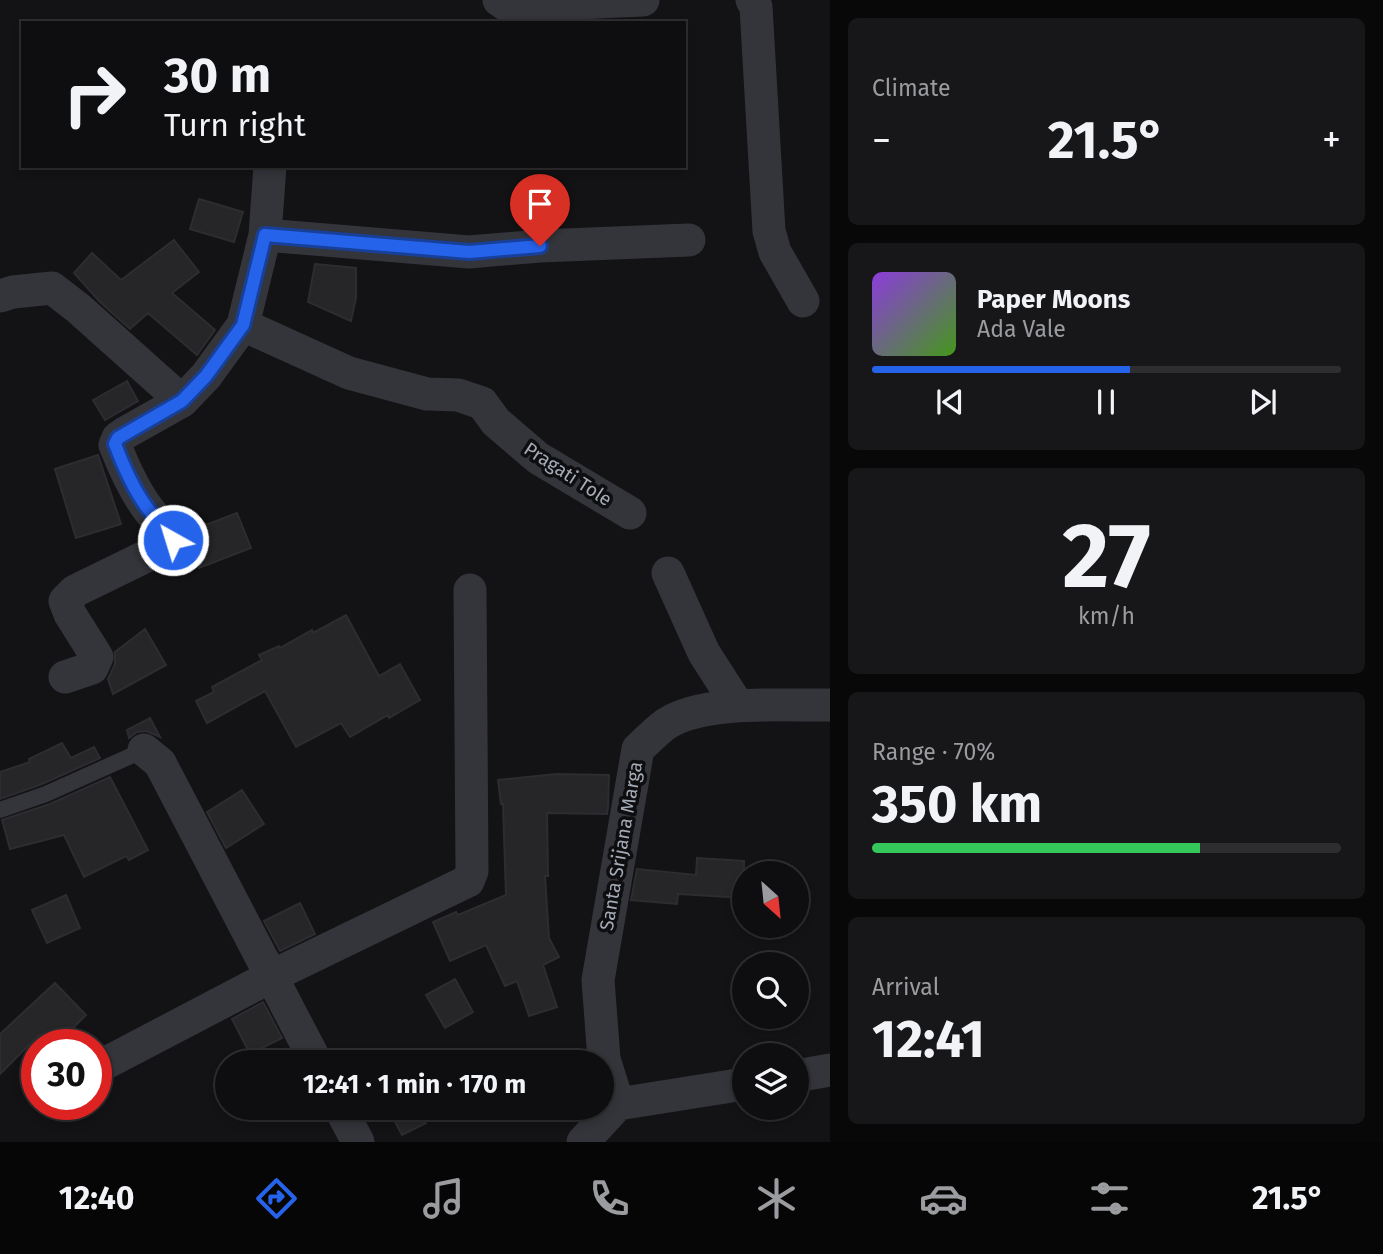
<!DOCTYPE html>
<meta charset="utf-8">
<style>
:root{--surface:#0e0e10;--page:#171719;--text:#f1f3f6;--muted:#9b9c9f;--line:#2e2e30;--accent:#2563eb}
body{margin:0;font-family:"Fira Sans",sans-serif;background:var(--page);color:var(--text);height:100vh;display:flex;flex-direction:column;font-size:26px;white-space:nowrap}
*{box-sizing:border-box;margin:0}
p{font-size:23px;color:var(--muted)}
.icon{flex:none;width:38px;height:38px;fill:none;stroke:currentColor;stroke-width:2;stroke-linecap:round;stroke-linejoin:round}
.map{position:relative;flex:1;overflow:hidden}
.details{display:flex;flex-direction:column;gap:18px;padding:18px;background:#080809;width:553px}
.details>*{flex:none}
.hud{position:absolute;left:21px;top:21px;width:665px;height:147px;border-radius:0px;box-shadow:0 4px 10px #0003,0 0 0 2px var(--line);background:#0e0e10;color:var(--text);overflow:hidden}
.needle{width:46px;rotate:153deg}
.buttons{position:absolute;left:732px;top:861px;display:grid;gap:14px}
.buttons a{display:grid;place-items:center;width:77px;height:77px;border-radius:50%;background:var(--surface);box-shadow:0 4px 10px #0003,0 0 0 2px var(--line);font-size:35px}
.speed{position:absolute;left:21px;top:1029px;display:flex;gap:14px;font-size:35px;font-weight:700;text-align:center}
.speed>*{display:grid;place-content:center;width:91px;height:91px;border-radius:50%;background:var(--surface);box-shadow:0 4px 10px #0003,0 0 0 2px var(--line);line-height:1}
.speed .limit{border:10px solid #d22;background:#fff;color:#111}
.pin{position:absolute;display:grid;place-items:center;width:60px;height:60px;color:#fff;margin:-72px -30px;border-radius:50% 50% 50% 0;rotate:-45deg;box-shadow:0 0 7px #0007}
.pin .icon{rotate:45deg}
.me{position:absolute;width:77px;margin:-38px;rotate:321deg;stroke-linejoin:round;filter:drop-shadow(0 0 5px #0008)}
.turn{display:flex;align-items:center;gap:24px;height:147px;padding:0 28px;font-size:32px}
.turn .icon{width:91px;height:91px;stroke-width:2.5}
.turn b{display:block;font-size:49px;line-height:60px}
.big{font-size:52px;font-weight:700;line-height:1.1}
.details .tile{flex:1;display:flex;flex-direction:column;justify-content:center;gap:10px;min-width:0;padding:0 24px;border-radius:10px;background:var(--page)}
.details .dial{align-items:center;gap:0}
.dial b{font-size:91px;line-height:1}
.song{display:flex;align-items:center;gap:21px}
.cover{width:84px;height:84px;border-radius:10px;background:linear-gradient(135deg,hsl(270 70% 55%),hsl(100 70% 35%))}
.played{height:7px;border-radius:4px;background:linear-gradient(90deg,var(--accent) 55%,var(--line) 55%)}
.keys{display:flex;justify-content:space-around;direction:ltr}
.heat{display:flex;justify-content:space-between;align-items:center;font-size:38px;direction:ltr}
.charge{height:10px;border-radius:5px;background:linear-gradient(90deg,#34c759 70%,var(--line) 0)}
.trip{position:absolute;left:215px;top:1050px;width:399px;height:70px;border-radius:35px;background:var(--surface);box-shadow:0 4px 10px #0003,0 0 0 2px var(--line);font-weight:700;line-height:70px;text-align:center}
.dock{display:flex;height:112px;justify-content:space-around;align-items:center;background:#060606;color:var(--muted)}
.dock .icon{width:49px;height:49px}
.dock .active{color:var(--accent)}
.dock b{font-size:32px;color:var(--text)}
main{display:flex;flex:1;min-height:0}
.map>svg:first-child{display:block}
.building{fill:#262629;stroke:#2d2d31;stroke-width:2}
.lines{fill:none;stroke-linecap:round;stroke-linejoin:round}
.lane{stroke:#34353b;stroke-width:16}
.street{stroke:#34353b;stroke-width:33}
.route-casing{stroke:#184099;stroke-width:18}
.route{stroke:#2563eb;stroke-width:12}
.labels{text-anchor:middle;dominant-baseline:central;stroke-width:7;stroke-linejoin:round;paint-order:stroke}
.street-label{font-size:19px;fill:#a4abb7;stroke:#0e0e10}
</style>
<main>
<div class="map">
<svg width="830" height="1142" viewBox="0 0 830 1142">
<rect width="100%" height="100%" fill="#131315"/>
<path class="building" d="M199,199l44,13 -9,30 -44,-13z
M174,240l25,32 -27,21 43,37 -18,25 -49,-42 -18,16 -30,-27 -26,-29 18,-20 29,27z
M315,264l41,4v30l-5,23 -43,-19z
M127,381l11,20 -33,19 -12,-20z
M98,455l23,69 -45,14 -21,-69z
M237,513l14,35 -52,20 -8,-22 -1,-15z
M346,615l33,61 21,-12 20,36 -31,18 -1,-3 -38,22 -9,-14 -45,24 -31,-56 -58,32 -11,-22 18,-9 -2,-5 50,-27 -3,-5 20,-9 1,2 32,-18 1,3z
M145,629l21,36 -53,29 -5,-15 7,-15v-12z
M150,718l10,19 -14,-6 -9,1 -8,6 -2,-8z
M62,743l9,15 23,-11 6,11 -58,26 -42,15v-27l30,-10 -1,-3z
M556,774l53,1 -1,32 -1,7 -60,-1 1,63h-3l4,62 10,19 -16,8 14,42 -28,9 -12,-35 -12,5 -19,-41 -36,16 -17,-39 23,-10 2,3 48,-20 -3,-91h-2l-3,-24z
M110,777l38,73 -19,10 -3,-4 -42,21 -20,-42 -54,14 -8,-29 48,-16z
M242,790l22,34 -38,24 -19,-36z
M697,858l47,3v37l-66,-4 -1,10 -46,-4 6,-31 59,6z
M66,895l14,33 -33,15 -15,-33z
M300,903l15,31 -35,17 -16,-30z
M455,979l18,33 -28,16 -19,-33z
M55,983l31,32 -30,30h-5l-11,-11 -40,40v-40z
M263,1002l19,36 -32,16 -18,-35z
M388,1108h30l8,15 -24,12z"/>
<g class="lines">
<path class="lane" d="M0,810l46,-16 98,-44"/>
<path class="street" d="M499,0l9,6 135,-6
M752,0l4,7 13,224 6,21 28,49
M265,235l5,-69
M0,296l13,-4 39,-4 26,20 104,93 -57,32 -7,5 -3,7c9,23 21,50 37,69 7,9 18,14 21,26l-4,5 -94,46 -10,10 5,13 27,43 -5,11 -27,9
M243,325l106,48 78,21 31,1 24,8 14,19 42,36 92,55
M182,401l24,-25 37,-51 22,-90 204,17 71,-6 149,-6
M668,573l36,80 34,53
M144,750l16,13 156,299
M106,1063l166,-87 196,-95 4,-10 -2,-281
M796,1076l34,-6
M618,1104l-14,-45 -6,-79 40,-231c9,-8 18,-18 28,-25 38,-25 118,-18 164,-19
M340,1108l18,34
M583,1142l35,-38 126,-20"/>
</g>
<g class="lines">
<g class="route-casing">
<path id="route" d="M173,540c-3,-12 -14,-17 -21,-26 -16,-19 -28,-46 -37,-70l3,-6 64,-37 24,-25 37,-51 22,-90 204,17 71,-6"/>
</g>
<use href="#route" class="route"/>
</g>
<g class="labels">
<g class="street-label">
<text transform="translate(568 474) rotate(33)">Pragati Tole</text>
<text transform="translate(621 846) rotate(-80)">Santa Srijana Marga</text>
</g>
</g>
</svg>
<div class="buttons">
<a><svg class="needle" viewBox="-14 -14 28 28"><path d="M0-13l5 13h-10z" fill="#e53935"/><path d="M0 13l5-13h-10z" fill="#9b9c9f"/></svg></a>
<a><svg class="icon" aria-label="search" viewBox="0 0 24 24"><circle cx="10" cy="10" r="6"/><path d="M15 15l6 6"/></svg></a>
<a><svg class="icon" aria-label="layers" viewBox="0 0 24 24"><path d="M12 4l9 5-9 5-9-5zM3 14l9 5 9-5"/></svg></a>
</div>
<div class="speed"><div class="limit">30</div></div>
<div class="pin" style="left:540px;top:246px;background:#d93025"><svg class="icon" aria-label="arrive" viewBox="0 0 24 24"><path d="M6 21V4h12l-3 4 3 4H6"/></svg></div>
<svg class="me" style="left:173px;top:540px" viewBox="-20 -20 40 40"><circle r="17" fill="#2563eb" stroke="#fff" stroke-width="3"/><path d="M0-11L8 9 0 5-8 9z" fill="#fff"/></svg>
<div class="trip">12:41 · 1 min · 170 m</div>
<div class="hud">
<div class="turn"><svg class="icon" aria-label="right" viewBox="0 0 24 24"><path d="M7 20v-9h11M14 6l5 5-5 5"/></svg><div><b>30 m</b>Turn right</div></div>
</div>
</div>
<section class="details">
<div class="tile"><p>Climate</p>
<div class="heat"><a>−</a><b class="big">21.5°</b><a>+</a></div>
</div>
<div class="tile">
<div class="song"><i class="cover"></i><div><b>Paper Moons</b><p>Ada Vale</p></div></div>
<div class="played"></div>
<div class="keys"><svg class="icon" aria-label="previous" viewBox="0 0 24 24"><path d="M18 5L8 12l10 7zM5 5v14"/></svg><svg class="icon" aria-label="pause" viewBox="0 0 24 24"><path d="M8 5v14M16 5v14"/></svg><svg class="icon" aria-label="next" viewBox="0 0 24 24"><path d="M6 5l10 7-10 7zM19 5v14"/></svg></div>
</div>
<div class="tile dial"><b>27</b><p>km/h</p></div>
<div class="tile"><p>Range · 70%</p><b class="big">350 km</b><div class="charge"></div></div>
<div class="tile"><p>Arrival</p><b class="big">12:41</b></div>
</section>
</main>
<nav class="dock">
<b>12:40</b>
<svg class="icon active" aria-label="directions" viewBox="0 0 24 24"><path d="M12 3l9 9-9 9-9-9zM9 14v-3h6M13 9l2 2-2 2"/></svg>
<svg class="icon" aria-label="music" viewBox="0 0 24 24"><path d="M9 18V5l10-2v13"/><circle cx="6" cy="18" r="3"/><circle cx="16" cy="16" r="3"/></svg>
<svg class="icon" aria-label="phone" viewBox="0 0 24 24"><path d="M5 4h4l2 5-3 2q2 4 5 5l2-3 5 2v4C11 20 4 13 5 4z"/></svg>
<svg class="icon" aria-label="climate" viewBox="0 0 24 24"><path d="M12 3v18M4 7l16 10M4 17L20 7"/></svg>
<svg class="icon" aria-label="car" viewBox="0 0 24 24"><path d="M5 17H2v-5l4-1 3-4h7l3 4 3 1v5h-3M9 17h6M6 11h13"/><circle cx="7" cy="17" r="2"/><circle cx="17" cy="17" r="2"/></svg>
<svg class="icon" aria-label="filters" viewBox="0 0 24 24"><path d="M4 7h16M4 17h16"/><circle cx="9" cy="7" r="2"/><circle cx="15" cy="17" r="2"/></svg>
<b>21.5°</b>
</nav>
